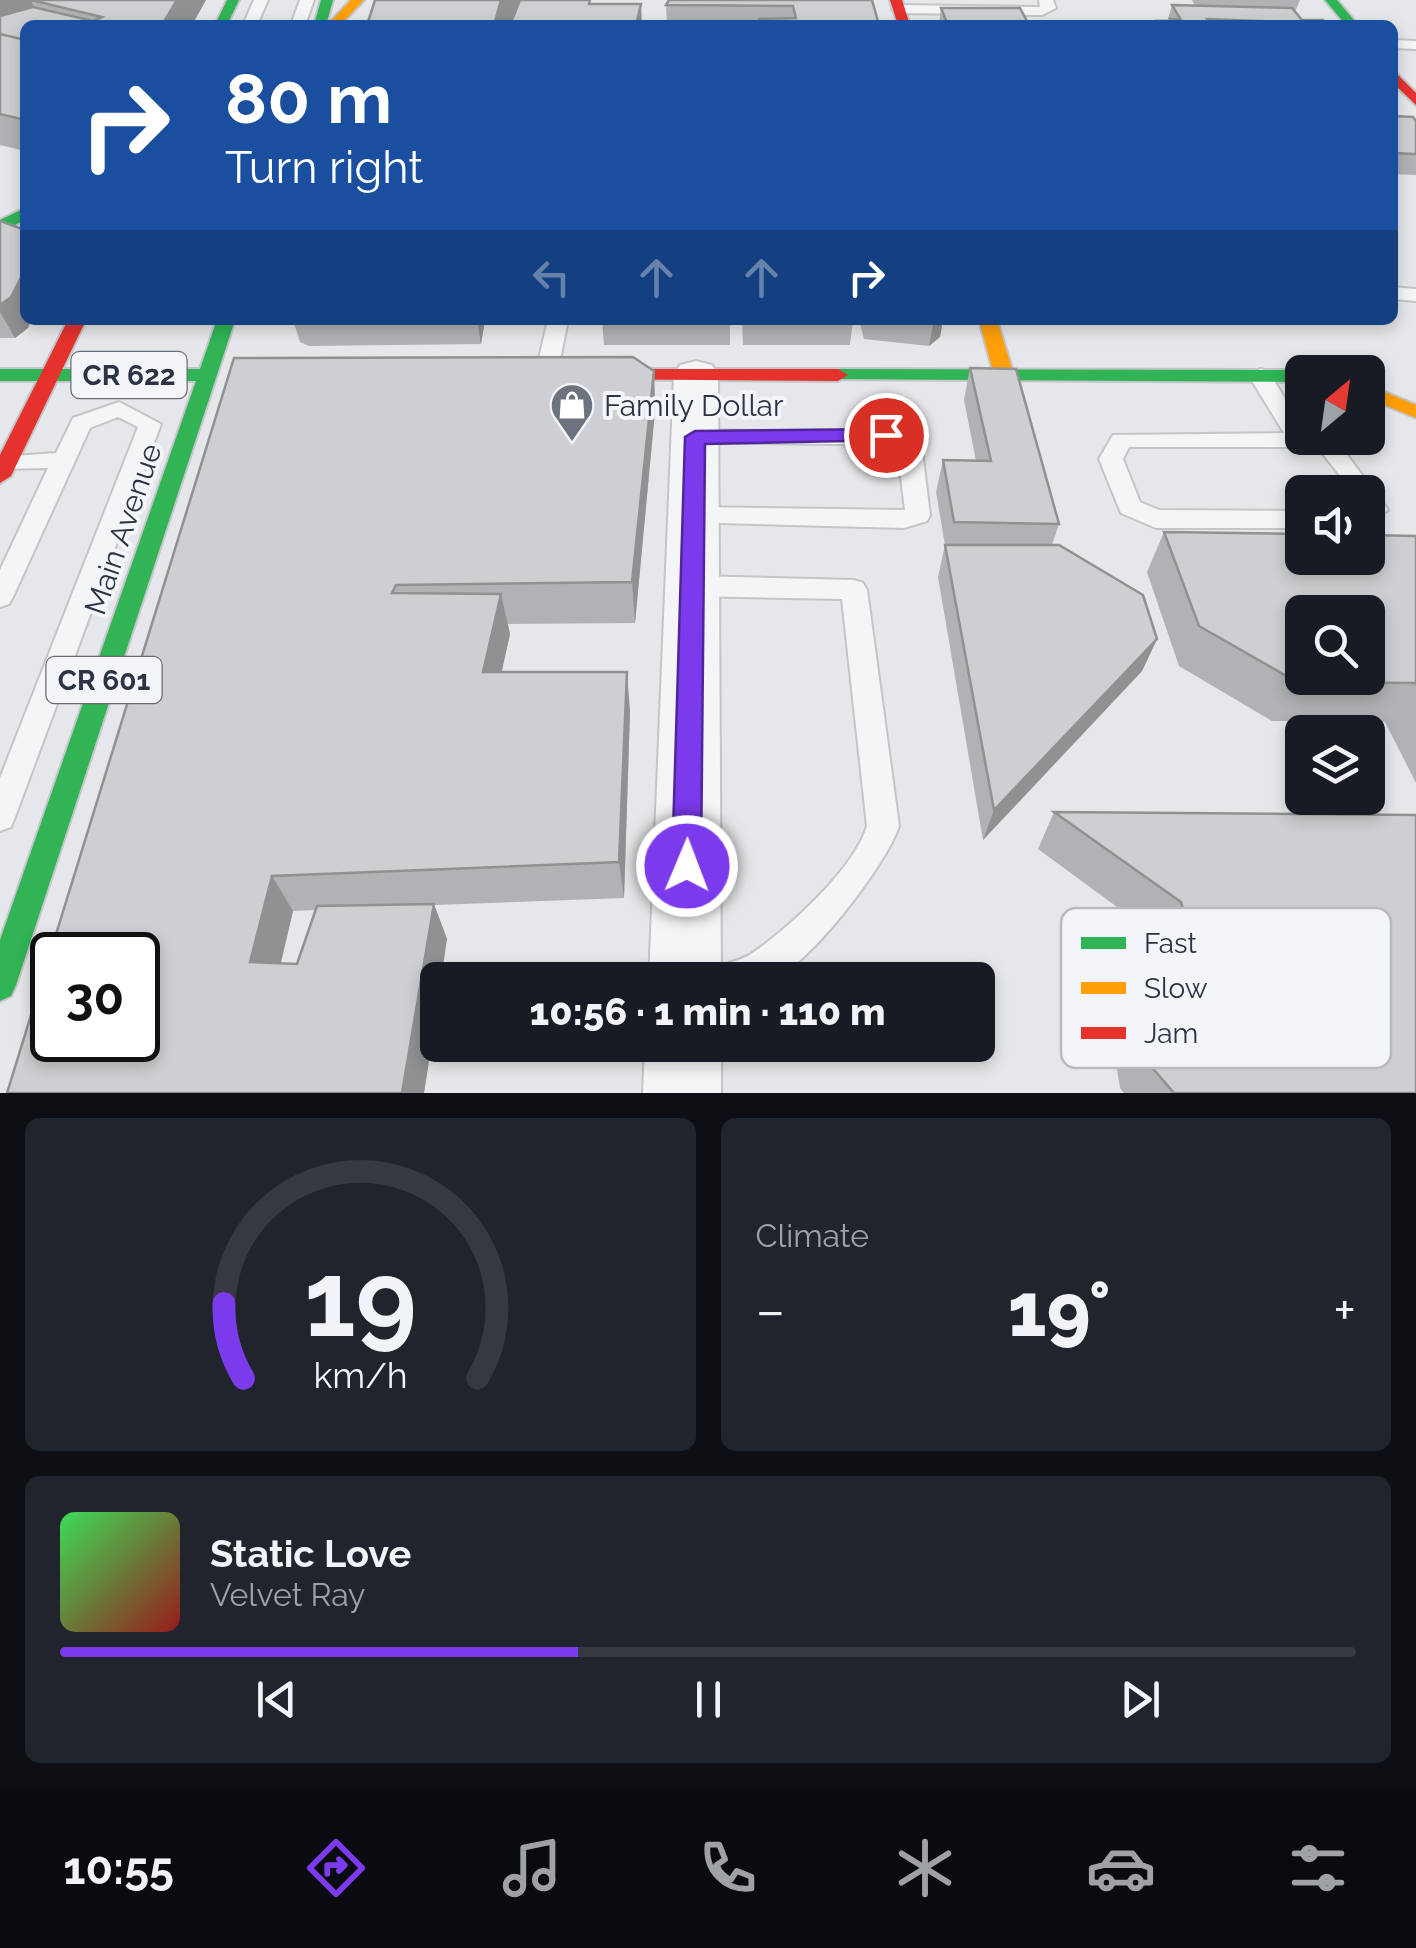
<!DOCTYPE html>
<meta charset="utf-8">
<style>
:root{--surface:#171b24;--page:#20242c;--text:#f1f3f6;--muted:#9ea1a6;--line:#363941;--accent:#7c3aed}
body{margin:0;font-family:Raleway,sans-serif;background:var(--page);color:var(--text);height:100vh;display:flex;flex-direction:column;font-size:38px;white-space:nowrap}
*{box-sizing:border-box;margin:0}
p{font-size:32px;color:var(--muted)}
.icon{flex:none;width:55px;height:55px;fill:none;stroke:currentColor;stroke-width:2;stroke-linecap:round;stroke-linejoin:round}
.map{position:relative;height:1093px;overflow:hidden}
.side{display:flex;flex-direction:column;gap:25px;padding:25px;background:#0d0f14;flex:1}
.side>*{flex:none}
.hud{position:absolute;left:20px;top:20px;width:1378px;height:305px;border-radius:15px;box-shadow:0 5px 15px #0003;background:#1a4fa0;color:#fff;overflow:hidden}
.needle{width:65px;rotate:29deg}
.buttons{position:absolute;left:1285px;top:355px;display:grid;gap:20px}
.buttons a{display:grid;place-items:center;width:100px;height:100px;border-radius:15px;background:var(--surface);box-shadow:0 5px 15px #0003;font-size:50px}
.speed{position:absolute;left:30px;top:932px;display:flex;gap:20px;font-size:50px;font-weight:700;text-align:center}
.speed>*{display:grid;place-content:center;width:130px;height:130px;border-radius:50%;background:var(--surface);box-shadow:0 5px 15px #0003;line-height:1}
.speed .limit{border:5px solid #111;border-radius:15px;background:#fff;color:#111}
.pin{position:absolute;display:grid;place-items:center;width:85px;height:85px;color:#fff;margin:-42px;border:5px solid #fff;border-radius:50%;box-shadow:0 2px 10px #0007}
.me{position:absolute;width:110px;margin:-55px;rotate:1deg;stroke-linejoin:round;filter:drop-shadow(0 0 8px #0008)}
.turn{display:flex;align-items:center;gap:35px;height:210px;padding:0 40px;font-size:45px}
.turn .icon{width:130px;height:130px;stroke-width:2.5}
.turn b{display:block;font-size:70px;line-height:85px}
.lanes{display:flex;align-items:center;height:95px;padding:0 40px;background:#0003;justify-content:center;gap:50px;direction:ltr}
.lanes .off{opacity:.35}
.big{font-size:75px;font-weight:800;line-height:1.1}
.side .card{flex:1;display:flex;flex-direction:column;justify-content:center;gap:15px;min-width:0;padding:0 35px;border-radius:15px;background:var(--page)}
.side .dial{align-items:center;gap:0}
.dial svg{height:260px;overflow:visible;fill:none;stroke:var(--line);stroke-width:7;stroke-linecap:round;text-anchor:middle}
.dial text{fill:var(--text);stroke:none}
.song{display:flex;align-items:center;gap:30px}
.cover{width:120px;height:120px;border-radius:15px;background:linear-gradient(135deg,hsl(130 70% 55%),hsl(0 70% 35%))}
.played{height:10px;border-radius:5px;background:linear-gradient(90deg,var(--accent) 40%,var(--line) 40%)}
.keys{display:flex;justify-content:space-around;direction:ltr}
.heat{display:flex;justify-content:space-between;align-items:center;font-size:55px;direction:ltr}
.side .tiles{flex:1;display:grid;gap:25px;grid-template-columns:1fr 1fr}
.card:last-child{grid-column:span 2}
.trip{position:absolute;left:420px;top:962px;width:575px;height:100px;border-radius:15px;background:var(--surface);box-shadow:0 5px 15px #0003;font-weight:800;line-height:100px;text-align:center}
.dock{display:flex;height:160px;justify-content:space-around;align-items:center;background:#090b0e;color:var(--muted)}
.dock .icon{width:70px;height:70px}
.dock .selected{color:var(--accent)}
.dock b{font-size:45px;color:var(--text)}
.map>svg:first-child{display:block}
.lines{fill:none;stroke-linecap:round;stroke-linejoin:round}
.lane-casing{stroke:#c3c5c8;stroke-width:4}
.street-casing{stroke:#c3c5c8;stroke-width:4}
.fast-casing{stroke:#c3c5c8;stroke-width:4}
.slow-casing{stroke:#c3c5c8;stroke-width:4}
.jam-casing{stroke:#c3c5c8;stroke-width:4}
.lane{fill:#f4f5f7;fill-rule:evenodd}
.street{fill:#f4f5f7;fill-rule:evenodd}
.fast{fill:#30b455;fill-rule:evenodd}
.slow{fill:#ff9f0a;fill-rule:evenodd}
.jam{fill:#e5322d;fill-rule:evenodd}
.wall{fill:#b1b2b5;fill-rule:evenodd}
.shaded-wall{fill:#909193}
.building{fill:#cecfd2;stroke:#909193;stroke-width:2.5;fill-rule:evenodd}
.route{fill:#7c3aed;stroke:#51269a;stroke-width:2.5}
.labels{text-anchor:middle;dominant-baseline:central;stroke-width:8;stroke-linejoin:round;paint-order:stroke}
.shield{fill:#f3f5f8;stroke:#676d7a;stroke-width:2.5}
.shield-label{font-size:28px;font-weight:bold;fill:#2b3344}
.poi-label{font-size:30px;fill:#2b3344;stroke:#f3f5f8;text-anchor:start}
.street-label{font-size:30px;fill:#2b3344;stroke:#f3f5f8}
.key{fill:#f3f5f8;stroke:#b7bbc2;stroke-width:2.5}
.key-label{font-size:28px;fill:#2b3344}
</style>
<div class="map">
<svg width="1416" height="1093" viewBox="0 0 1416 1093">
<rect width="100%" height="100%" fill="#e5e7ea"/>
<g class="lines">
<g class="lane-casing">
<path id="lane" d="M254,0h14l-11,25h-14z
M300,0h14l-9,25h-14z
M1039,0h14l3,8 -14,7 -143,-2 -7,-4 7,-4 141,2z
M1156,21h80l7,4h-94z
M1392,40l24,1v8l-24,-1z
M1392,287l24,2v12l-24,-2z
M548,320h20l-11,55 -11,6 -11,-6z
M1260,369l8,2 34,55v12l37,6 49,66 -20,13v-31h-15l-30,-38 -24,-7h-170l-6,12 17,43 19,8 143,1v17h-146l-35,-15 -22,-54 14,-24 171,-2 -35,-57z
M119,402l42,22 -146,393 -4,10 -11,4v-53l138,-351 -20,-10 -28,11 -77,169 -4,7 -9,3v-37l48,-102 -48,1v-12l56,-4 17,-35z
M695,430l214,3 12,10 9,72 -3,6 -23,7 -220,-6 -3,-6 3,-6 9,-3 212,3 -8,-65 -210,-3 -3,-5 3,-5z
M692,576l162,4 9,3 4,7 32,236c-12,38 -91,141 -128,154 -17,5 -44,0 -62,0l5,-12c12,-5 26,-7 37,-14 37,-25 103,-85 116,-128l-25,-227 -150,-3 -9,-3 -4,-7 4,-7z"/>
</g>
<g class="street-casing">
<path id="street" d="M696,361l16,4 6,10 3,605h-72l25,-605 6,-10z
M645,1045h76v48h-78z"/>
</g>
<g class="fast-casing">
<path id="fast" d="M227,0h12l-12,25h-12z
M321,0h12l-7,25h-12z
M1325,0h12l21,25h-12z
M25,208v12l-25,12v-12z
M217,320h18l-219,665 -5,11 -11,5v-61l196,-559h-196v-12h200z
M838,369l464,1 7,2h-7v10l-471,-3v-8z"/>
</g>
<g class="slow-casing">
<path id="slow" d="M351,0h13l-24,25h-13z
M979,320h18l17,55 -3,4 -7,2 -10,-6z
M1368,385l48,20v13l-48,-20z"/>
</g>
<g class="jam-casing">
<path id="jam" d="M890,0h12l8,25h-12z
M1392,69l24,24v12l-24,-23z
M68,320h18l-75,156 -11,7v-28z
M581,369h257l10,6 -10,6 -264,-2v-8z"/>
</g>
<use href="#lane" class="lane"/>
<use href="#street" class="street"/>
<use href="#fast" class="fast"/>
<use href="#slow" class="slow"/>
<use href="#jam" class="jam"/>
</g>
<path class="wall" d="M0,0h206l-14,25h-167v126l-25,-6z
M872,0l7,25h-212l-1,-20z
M1192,0h108l-5,12 7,8 25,5h-161l6,-20 23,1z
M941,8l88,17h-90z
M1392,116l24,5v54l-24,-1z
M0,221l25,99h6l-3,8 -13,10h-15z
M293,320h192l-4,24 -172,2 -9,-4z
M602,320h128v25h-126z
M742,320h111l-3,25h-107z
M859,320h84l-3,17 -11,9 -65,-7z
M234,358l420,13 1,40 -20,212 -127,1 2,10 -9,38 129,39 -6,187 -190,7 13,34 -9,41v23l-14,90h-417zM316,910l-19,54 -16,-1 12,-52z
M970,368l89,156 -7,21 105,94 -15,32 -159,169 -45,-263 7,-32 -9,-53 7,-32 33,1 -12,-61z
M1164,532l252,4v247l-31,-61 -113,-1 -93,-55 -32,-94z
M1054,812l362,3v278h-292l-4,-5 -9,-56 44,-68 8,-3 -5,-24 -120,-88z"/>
<path class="shaded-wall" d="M0,0h94h-63l6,16 -37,11z
M177,0h29l-14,25h-30z
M497,0h28l-13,22 -6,3h-12z
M641,4l1,21h-6z
M25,270v50h6l-3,8 -13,10 -15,-26v-7z
M477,320h8l-4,24z
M934,320h9l-3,17 -11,9z
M654,371l1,40 -20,212 -3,-41z
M501,594l9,40 -17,78 -10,-40z
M1157,639l-15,32 -159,169 11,-30z
M627,672l3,39 -6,187 -5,-36z
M272,876l21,35 -20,84 -23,-33z
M434,904l13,35 -6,41h-3v23l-14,90h-22z"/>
<path class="building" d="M31,0h146l-15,25h-78l18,-8z
M375,0h126l-7,25h-127z
M520,0h70l-1,4h52l-5,21h-126z
M669,0h203l7,25h-120v-6l37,-1 -3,-12 -127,-1z
M1172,5l120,3 10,12h21l4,5h-39l-2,-3 -79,-3 3,6h-37l-3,-6 11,1z
M33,7l60,14 -9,4h-59v15l-25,-6v-18z
M941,8h79l9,17h-81z
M0,34l25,6v80l-25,-6z
M1392,116l21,1 3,4v33l-24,-1z
M0,221l25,9v40l-14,27 -11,8z
M633,357l21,14 -22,211 -236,3 -4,8 109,1 -18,78h144l-8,190 -347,14 -22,86 47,2 20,-58 117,-2 -32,189h-395l227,-735zM52,955h86v85h-86z
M970,368l46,1 43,155 -105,-2 -11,-62 48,1z
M1164,532l138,2v24h66v-23l48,1v148l-1,-1 -118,-1 -98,-56zM1302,612h66v66h-66z
M945,545h114l84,50 14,44 -163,171z
M1054,812l362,3v278h-242l-30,-35 -11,-58 22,-36 39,-14 -13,-48z"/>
<path class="route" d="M886,429l8,2v9l-189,4 -4,422 -4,10 -10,4 -11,-4 -4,-10 13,-429 10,-6z"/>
<defs>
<g id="shop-pin" transform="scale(2.25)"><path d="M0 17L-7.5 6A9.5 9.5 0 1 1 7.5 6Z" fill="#6c727e" stroke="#f3f5f8"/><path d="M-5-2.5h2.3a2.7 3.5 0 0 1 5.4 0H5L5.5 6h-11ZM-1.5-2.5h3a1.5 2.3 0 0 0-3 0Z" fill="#fff"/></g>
</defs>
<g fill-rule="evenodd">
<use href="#shop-pin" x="572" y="405"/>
</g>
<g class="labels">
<g class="shield">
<rect x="71.5" y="352" width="115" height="46" rx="8"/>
<rect x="46.5" y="657" width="115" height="46" rx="8"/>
</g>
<g class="shield-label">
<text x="129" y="375">CR 622</text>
<text x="104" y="680">CR 601</text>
</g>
<g class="poi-label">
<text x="604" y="405">Family Dollar</text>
</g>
<g class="street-label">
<text transform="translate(123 529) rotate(-71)">Main Avenue</text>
</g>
</g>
<rect x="1061" y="908" width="330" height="160" rx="15" class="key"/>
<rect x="1081" y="937" width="45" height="12" fill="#30b455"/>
<rect x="1081" y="982" width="45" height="12" fill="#ff9f0a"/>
<rect x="1081" y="1027" width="45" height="12" fill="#e5322d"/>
<g class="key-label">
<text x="1144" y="953">Fast</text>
<text x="1144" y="998">Slow</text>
<text x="1144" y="1043">Jam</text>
</g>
</svg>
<div class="buttons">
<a><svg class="needle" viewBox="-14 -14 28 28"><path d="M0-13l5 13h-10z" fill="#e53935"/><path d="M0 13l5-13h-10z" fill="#9ea1a6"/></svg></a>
<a><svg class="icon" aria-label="sound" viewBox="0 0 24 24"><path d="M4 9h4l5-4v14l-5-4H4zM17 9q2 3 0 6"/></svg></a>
<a><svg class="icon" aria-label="search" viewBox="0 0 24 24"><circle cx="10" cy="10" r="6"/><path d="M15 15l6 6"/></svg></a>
<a><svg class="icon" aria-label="layers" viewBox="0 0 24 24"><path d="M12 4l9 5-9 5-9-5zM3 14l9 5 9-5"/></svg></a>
</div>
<div class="speed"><div class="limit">30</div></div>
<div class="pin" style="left:886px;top:435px;background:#d93025"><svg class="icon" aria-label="arrive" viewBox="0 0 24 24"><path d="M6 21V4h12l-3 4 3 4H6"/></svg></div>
<svg class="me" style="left:687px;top:866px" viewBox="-20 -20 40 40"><circle r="17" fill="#7c3aed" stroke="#fff" stroke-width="3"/><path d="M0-11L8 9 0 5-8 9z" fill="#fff"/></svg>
<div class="trip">10:56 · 1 min · 110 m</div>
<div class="hud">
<div class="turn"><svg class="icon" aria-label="right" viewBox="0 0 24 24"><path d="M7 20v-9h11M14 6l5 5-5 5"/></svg><div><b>80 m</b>Turn right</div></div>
<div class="lanes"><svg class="icon off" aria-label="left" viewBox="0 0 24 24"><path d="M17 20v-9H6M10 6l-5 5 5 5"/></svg><svg class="icon off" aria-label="ahead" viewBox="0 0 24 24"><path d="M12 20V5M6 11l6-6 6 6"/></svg><svg class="icon off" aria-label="ahead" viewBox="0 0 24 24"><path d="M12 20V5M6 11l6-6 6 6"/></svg><svg class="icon" aria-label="right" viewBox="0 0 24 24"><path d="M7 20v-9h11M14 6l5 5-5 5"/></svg></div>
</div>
</div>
<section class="side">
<div class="tiles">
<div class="card dial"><svg viewBox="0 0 100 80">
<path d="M14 69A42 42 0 1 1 86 69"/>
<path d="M14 69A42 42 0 0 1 8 46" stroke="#7c3aed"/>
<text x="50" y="56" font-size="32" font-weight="700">19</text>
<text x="50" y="72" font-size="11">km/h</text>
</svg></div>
<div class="card"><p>Climate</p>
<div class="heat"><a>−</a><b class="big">19°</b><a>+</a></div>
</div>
<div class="card">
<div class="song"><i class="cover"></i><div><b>Static Love</b><p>Velvet Ray</p></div></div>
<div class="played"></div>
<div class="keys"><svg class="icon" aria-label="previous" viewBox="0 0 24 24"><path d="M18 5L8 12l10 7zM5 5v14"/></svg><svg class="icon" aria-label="pause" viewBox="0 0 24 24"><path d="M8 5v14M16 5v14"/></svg><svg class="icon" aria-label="next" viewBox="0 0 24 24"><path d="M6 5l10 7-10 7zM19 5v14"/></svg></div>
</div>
</div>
</section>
<nav class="dock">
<b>10:55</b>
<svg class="icon selected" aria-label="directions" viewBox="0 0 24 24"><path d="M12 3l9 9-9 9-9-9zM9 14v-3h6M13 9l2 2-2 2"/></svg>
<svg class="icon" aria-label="music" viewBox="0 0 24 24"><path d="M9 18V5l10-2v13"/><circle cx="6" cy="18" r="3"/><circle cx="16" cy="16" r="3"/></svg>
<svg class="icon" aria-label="phone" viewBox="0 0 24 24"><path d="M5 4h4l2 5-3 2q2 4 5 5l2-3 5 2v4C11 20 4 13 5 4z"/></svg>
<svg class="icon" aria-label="climate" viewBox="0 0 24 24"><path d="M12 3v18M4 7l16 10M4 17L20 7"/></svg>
<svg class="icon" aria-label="car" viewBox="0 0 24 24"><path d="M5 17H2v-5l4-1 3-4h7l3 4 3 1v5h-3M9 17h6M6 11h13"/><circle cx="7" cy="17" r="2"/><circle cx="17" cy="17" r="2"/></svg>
<svg class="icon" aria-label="filters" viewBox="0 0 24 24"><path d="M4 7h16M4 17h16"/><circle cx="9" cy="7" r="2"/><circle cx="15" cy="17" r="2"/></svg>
</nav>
